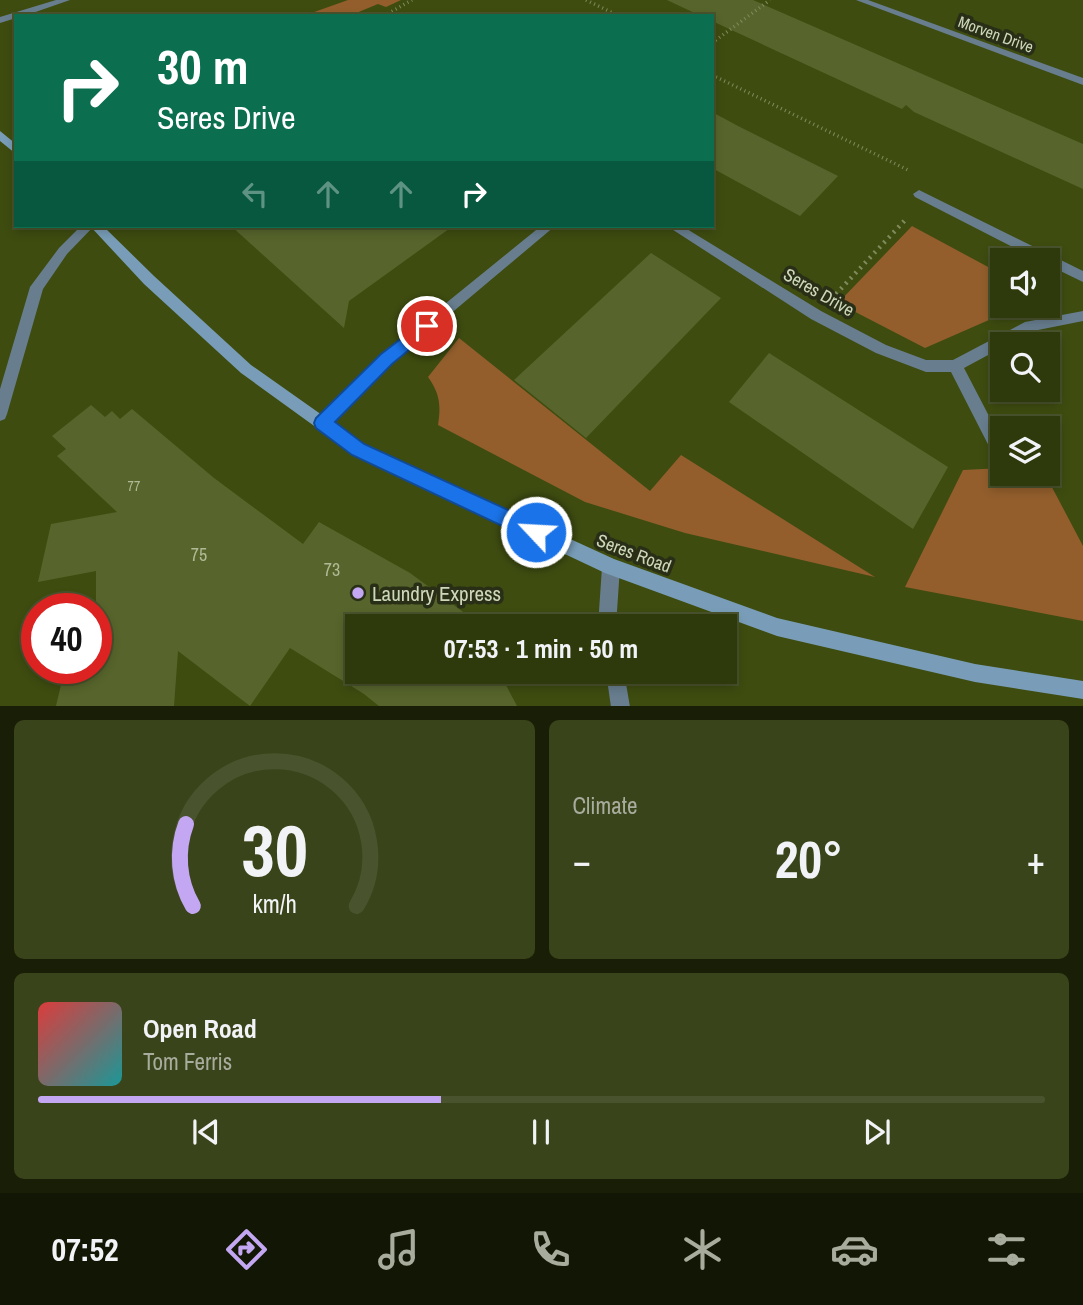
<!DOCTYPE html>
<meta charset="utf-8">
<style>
:root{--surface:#2e390c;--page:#3a441a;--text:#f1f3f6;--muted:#a7ac9d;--line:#49532d;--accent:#c4a7f2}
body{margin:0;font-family:"Archivo Narrow",sans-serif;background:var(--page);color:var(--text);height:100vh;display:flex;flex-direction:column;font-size:26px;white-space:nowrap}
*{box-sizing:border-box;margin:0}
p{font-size:23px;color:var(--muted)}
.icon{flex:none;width:38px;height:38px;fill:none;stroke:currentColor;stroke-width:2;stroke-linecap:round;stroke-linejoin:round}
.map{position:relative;height:706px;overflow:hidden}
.sheet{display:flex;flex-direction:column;gap:14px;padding:14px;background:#191f07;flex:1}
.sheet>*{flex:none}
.guide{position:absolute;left:14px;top:14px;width:700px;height:214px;border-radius:0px;box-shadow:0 4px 10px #0003,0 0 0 2px var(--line);background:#0b6e4f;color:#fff;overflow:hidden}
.buttons{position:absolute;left:990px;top:248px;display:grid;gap:14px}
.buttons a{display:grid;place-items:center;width:70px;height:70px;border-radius:0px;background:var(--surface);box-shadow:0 4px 10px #0003,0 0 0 2px var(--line);font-size:35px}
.speed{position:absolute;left:21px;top:593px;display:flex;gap:14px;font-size:35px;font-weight:700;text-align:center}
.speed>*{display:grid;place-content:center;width:91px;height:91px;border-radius:50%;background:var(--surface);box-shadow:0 4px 10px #0003,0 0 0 2px var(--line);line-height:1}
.speed .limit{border:10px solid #d22;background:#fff;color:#111}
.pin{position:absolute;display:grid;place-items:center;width:60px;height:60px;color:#fff;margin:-30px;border:4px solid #fff;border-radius:50%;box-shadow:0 2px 7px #0007}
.me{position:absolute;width:77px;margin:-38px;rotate:295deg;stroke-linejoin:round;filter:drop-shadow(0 0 5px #0008)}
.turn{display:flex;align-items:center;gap:24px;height:147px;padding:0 28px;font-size:32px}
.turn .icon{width:91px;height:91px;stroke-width:2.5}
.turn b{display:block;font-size:49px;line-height:60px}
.lanes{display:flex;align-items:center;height:66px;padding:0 28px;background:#0003;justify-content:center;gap:35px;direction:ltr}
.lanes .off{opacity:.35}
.big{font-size:52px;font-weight:700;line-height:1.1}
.sheet .card{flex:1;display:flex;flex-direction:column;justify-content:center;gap:10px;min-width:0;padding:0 24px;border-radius:10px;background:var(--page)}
.sheet .dial{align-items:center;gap:0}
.dial svg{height:182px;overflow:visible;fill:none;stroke:var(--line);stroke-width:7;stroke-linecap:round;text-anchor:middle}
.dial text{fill:var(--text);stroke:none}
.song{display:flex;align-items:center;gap:21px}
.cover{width:84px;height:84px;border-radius:10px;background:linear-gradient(135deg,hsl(0 70% 55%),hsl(180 70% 35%))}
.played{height:7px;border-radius:4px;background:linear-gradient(90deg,var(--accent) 40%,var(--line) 40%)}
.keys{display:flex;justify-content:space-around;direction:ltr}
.heat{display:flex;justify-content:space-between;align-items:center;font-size:38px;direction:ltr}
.sheet .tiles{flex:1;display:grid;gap:14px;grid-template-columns:1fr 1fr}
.card:last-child{grid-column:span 2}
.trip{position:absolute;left:345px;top:614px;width:392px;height:70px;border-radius:0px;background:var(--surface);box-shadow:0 4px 10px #0003,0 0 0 2px var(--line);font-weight:700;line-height:70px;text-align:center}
.tab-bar{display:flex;height:112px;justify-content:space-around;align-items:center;background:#121705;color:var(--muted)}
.tab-bar .icon{width:49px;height:49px}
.tab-bar .current{color:var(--accent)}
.tab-bar b{font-size:32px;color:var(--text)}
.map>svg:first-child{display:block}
.green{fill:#935e2c}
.building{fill:#57652c}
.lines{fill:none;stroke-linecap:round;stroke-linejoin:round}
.path-far1{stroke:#808b5d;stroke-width:3.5;stroke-dasharray:1 3.5;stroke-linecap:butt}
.path{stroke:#808b5d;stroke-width:4.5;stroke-dasharray:2 5;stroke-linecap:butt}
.street{fill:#687e8f;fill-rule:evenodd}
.secondary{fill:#799db8;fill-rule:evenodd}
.route{fill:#1a73e8;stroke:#114b97;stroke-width:2}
.poi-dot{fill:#c4a7f2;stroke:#282f16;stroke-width:2.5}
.labels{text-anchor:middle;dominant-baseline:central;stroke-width:7;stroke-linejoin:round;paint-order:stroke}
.number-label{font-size:14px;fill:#b0ba96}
.far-street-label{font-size:16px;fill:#ced7ba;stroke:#282f16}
.street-label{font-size:18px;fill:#ced7ba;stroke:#282f16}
.near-number-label{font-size:18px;fill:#b0ba96}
.near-poi-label{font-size:21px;fill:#ced7ba;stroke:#282f16;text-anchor:start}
</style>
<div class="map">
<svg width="1083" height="707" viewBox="0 0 1083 707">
<rect width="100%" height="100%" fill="#3e4c10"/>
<path class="green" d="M348,0h53l-15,7 -8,-3 -29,12h-46z
M912,226l91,49v31h18l-96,42 -87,-45z
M459,338l191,153 31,-36 194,122 -190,-44 -100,-31 -147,-77c3,-20 2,-31 -10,-48z
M1003,468v6h42l38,72v75l-178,-34 58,-117z"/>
<path class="building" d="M667,0h86l330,144v45l-169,-77 -8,-7 -4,4 -190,-88v-5h-11z
M712,112l26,14 100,50 -38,40 -88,-48z
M231,226h222l-104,75 -5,27z
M651,253l70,45 -135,140 -72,-58z
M769,353l179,114 -35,62 -184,-127z
M91,405l14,12 7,-6 8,8 12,-10 82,69 89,66 16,-22 91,51 60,44 5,9h-118v46h142l18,34h-138l-15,-12 -74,-46 -40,58 -72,-55 -4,55h-118l9,-38h31v-97l-58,11 13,-58 66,-12 -60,-56 9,-7 -14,-13z"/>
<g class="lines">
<path class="path-far1" d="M586,0l33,16
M384,16l28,-16
M712,43l58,-43
M712,75l196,95"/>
<path class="path" d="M836,294l71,-76"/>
<path class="street" d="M56,0h14l-46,16h-8v2l-16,5v-6z
M856,0h12l215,78v7z
M919,190l164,81v11l-35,-17v-4h-8l-125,-64 -2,-3z
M81,226h13l-27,28 -24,35 -36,125 -2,5 -5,2v-32l30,-102 29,-39z
M541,226h14l-163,137 -65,65 -5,2 -5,-2 -2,-5 2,-5 65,-63z
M667,226h15l139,85 65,34 40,15h27l72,-38 58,-11v10l-50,10 -26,14h-4v2l-39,21 39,75v16l-3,1 -5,-2 -44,-86h-25l-50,-19 -65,-34z
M611,558l6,3 3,6 -4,59h-18l4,-59 3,-6z
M606,672h18l6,35h-19z"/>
<path class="secondary" d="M0,131l16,13v10l-16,-13z
M90,226h13l51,50 97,89 112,79 251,115 163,59 198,46 108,17v18l-108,-17 -198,-46 -172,-63 -252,-119 -112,-81 -97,-89z"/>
</g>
<path class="route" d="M427,319l6,2 2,5 -2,4 -41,34 -57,58 29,22 179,82 3,6 -3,7 -7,2 -6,-2 -178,-84 -36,-27 -2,-5 2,-5 65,-64z"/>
<circle class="poi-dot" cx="358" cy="593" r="7"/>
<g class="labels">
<g class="number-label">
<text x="134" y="486">77</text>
</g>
<g class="far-street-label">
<text transform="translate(996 34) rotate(20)">Morven Drive</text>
</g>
<g class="street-label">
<text transform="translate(819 292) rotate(30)">Seres Drive</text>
<text transform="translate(634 553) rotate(21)">Seres Road</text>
</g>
<g class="near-number-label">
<text x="199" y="554">75</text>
<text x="332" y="569">73</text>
</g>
<g class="near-poi-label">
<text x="372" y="593">Laundry Express</text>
</g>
</g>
</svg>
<div class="buttons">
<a><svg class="icon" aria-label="sound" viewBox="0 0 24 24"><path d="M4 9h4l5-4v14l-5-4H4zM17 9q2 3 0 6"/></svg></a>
<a><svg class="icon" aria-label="search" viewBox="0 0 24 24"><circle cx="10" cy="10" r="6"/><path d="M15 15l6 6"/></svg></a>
<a><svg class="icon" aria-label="layers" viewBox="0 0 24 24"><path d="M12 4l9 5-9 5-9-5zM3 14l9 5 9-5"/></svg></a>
</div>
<div class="speed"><div class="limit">40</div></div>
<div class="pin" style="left:427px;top:326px;background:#d93025"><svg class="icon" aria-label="arrive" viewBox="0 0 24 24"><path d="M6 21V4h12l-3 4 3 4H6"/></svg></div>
<svg class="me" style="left:536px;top:532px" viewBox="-20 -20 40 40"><circle r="17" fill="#1a73e8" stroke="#fff" stroke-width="3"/><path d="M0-11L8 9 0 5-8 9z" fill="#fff"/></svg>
<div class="trip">07:53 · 1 min · 50 m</div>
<div class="guide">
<div class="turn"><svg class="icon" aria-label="right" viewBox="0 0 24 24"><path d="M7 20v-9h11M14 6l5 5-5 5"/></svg><div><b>30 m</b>Seres Drive</div></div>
<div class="lanes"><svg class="icon off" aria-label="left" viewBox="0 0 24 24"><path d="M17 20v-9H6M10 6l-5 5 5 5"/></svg><svg class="icon off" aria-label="ahead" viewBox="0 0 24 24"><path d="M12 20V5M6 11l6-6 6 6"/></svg><svg class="icon off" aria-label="ahead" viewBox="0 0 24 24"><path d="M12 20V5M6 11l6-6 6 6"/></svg><svg class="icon" aria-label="right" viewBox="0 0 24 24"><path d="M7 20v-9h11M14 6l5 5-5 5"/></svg></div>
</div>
</div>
<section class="sheet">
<div class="tiles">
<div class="card dial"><svg viewBox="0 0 100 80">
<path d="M14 69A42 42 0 1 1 86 69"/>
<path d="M14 69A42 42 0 0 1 11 33" stroke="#c4a7f2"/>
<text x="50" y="56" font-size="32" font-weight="700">30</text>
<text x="50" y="72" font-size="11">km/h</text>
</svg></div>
<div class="card"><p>Climate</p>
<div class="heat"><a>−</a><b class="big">20°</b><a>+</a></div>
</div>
<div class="card">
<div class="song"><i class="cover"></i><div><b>Open Road</b><p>Tom Ferris</p></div></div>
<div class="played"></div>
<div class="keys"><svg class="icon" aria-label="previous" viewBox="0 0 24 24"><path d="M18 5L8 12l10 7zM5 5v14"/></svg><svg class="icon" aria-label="pause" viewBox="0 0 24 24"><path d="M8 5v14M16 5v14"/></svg><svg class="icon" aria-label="next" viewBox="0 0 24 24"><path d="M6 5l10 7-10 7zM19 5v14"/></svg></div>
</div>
</div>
</section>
<nav class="tab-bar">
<b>07:52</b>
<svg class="icon current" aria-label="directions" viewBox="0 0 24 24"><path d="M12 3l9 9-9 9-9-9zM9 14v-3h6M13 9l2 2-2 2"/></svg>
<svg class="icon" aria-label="music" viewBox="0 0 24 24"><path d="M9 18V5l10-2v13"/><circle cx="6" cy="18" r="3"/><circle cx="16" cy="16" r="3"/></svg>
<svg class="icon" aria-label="phone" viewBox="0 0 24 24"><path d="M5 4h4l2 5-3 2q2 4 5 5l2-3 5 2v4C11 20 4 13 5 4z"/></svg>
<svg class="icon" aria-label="climate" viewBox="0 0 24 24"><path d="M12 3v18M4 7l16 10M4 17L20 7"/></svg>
<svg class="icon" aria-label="car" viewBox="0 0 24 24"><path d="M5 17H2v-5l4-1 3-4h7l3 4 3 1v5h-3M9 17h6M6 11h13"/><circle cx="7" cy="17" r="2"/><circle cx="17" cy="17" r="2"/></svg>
<svg class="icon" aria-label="filters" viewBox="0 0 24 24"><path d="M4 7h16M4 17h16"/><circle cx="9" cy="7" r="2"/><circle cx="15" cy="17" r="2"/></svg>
</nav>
